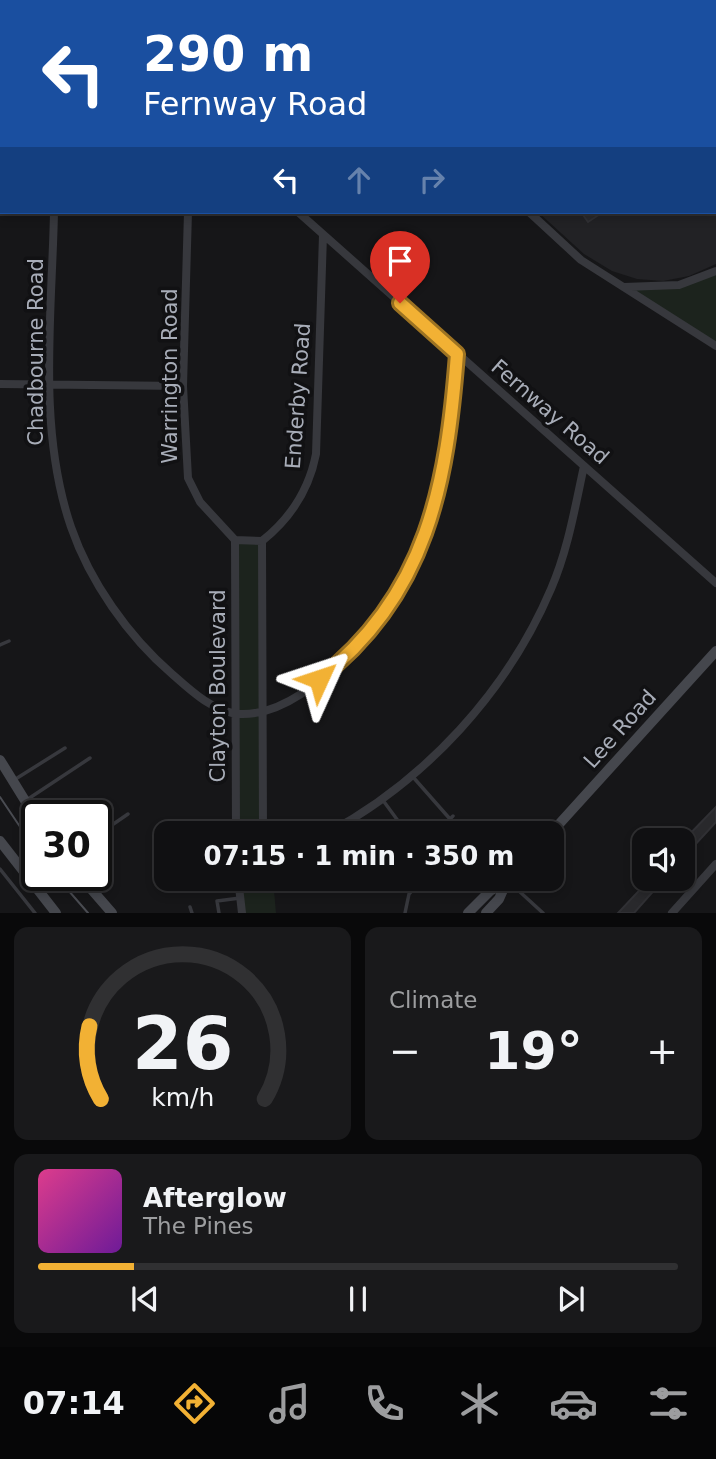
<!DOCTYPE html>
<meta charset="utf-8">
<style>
:root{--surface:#101012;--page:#19191b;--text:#f1f3f6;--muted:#9c9d9f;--line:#303032;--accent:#f2b134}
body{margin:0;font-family:"DejaVu Sans",sans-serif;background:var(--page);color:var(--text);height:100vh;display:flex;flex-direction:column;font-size:26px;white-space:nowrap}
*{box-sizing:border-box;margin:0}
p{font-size:23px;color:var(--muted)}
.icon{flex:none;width:38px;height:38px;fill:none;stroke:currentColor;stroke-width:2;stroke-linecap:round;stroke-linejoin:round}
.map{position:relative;height:913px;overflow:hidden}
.panel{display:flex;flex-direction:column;gap:14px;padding:14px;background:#09090a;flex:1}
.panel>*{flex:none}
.top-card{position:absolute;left:0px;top:0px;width:718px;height:214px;box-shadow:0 4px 10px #0003,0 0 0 2px var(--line);background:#1a4fa0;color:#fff;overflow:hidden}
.buttons{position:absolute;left:632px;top:828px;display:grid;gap:14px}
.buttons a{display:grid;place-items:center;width:63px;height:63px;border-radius:14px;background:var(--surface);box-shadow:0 4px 10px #0003,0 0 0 2px var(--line);font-size:35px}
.speed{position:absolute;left:21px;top:800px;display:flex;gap:14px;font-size:35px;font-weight:700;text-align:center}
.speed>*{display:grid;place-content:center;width:91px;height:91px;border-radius:50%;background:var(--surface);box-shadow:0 4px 10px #0003,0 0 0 2px var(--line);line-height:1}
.speed .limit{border:4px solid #111;border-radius:10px;background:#fff;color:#111}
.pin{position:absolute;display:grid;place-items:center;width:60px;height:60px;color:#fff;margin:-72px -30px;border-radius:50% 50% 50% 0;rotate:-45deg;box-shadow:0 0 7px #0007}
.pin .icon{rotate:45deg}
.me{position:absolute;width:77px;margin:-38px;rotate:48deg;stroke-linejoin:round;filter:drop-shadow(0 0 5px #0008)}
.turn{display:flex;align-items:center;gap:24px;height:147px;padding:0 28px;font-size:32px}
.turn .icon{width:91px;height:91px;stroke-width:2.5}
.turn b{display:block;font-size:49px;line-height:60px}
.lanes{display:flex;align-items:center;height:66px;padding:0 28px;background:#0003;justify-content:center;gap:35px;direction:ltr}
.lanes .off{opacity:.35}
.big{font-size:52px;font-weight:700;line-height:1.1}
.panel .widget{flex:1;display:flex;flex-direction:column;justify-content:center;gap:10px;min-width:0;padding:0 24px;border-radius:14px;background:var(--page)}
.panel .dial{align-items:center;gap:0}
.dial svg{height:182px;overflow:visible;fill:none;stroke:var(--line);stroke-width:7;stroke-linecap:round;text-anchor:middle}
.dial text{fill:var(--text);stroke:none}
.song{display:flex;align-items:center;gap:21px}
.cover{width:84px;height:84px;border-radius:10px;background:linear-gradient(135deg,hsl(330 70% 55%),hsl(280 70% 35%))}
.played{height:7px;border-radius:4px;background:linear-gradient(90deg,var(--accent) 15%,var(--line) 15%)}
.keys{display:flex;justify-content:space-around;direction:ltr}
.heat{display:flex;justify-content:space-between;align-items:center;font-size:38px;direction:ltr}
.panel .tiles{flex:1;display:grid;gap:14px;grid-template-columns:1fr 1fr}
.widget:last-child{grid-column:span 2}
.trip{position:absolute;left:154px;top:821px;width:410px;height:70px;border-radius:14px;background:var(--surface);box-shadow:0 4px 10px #0003,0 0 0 2px var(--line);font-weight:700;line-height:70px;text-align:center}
.tabs{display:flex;height:112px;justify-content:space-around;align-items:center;background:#060607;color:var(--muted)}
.tabs .icon{width:49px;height:49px}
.tabs .on{color:var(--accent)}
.tabs b{font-size:32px;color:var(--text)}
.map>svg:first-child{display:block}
.built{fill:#222225}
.green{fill:#1c231d}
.building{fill:#29292c;stroke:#303034;stroke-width:2}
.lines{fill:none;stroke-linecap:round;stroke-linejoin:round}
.service{stroke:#37383d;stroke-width:3.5}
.minor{stroke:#37383d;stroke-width:8}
.secondary{stroke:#45474d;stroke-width:10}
.tram{stroke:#4a4c52;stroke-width:2}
.route-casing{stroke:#9d7322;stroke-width:18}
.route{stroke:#f2b134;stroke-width:12}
.labels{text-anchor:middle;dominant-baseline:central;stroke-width:7;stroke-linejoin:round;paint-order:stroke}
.street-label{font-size:21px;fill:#a8adb8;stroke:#111113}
</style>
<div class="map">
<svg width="716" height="913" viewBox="0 0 716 913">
<rect width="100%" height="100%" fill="#161618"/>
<path class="built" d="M399,0h292l1,2h-293z
M716,43v221l-27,12 -26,5 -26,-2 -25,-8 -28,-17 -46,-42h178z"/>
<path class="green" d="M499,0h126l1,2h-130z
M716,271v75l-93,-59h38z
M235,540l27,1 1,292h-27z
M238,879h35l3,34h-34z"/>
<path class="building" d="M581,212h22l-15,10z
M716,807v15l-34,37v-17z
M651,878h14l-31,35h-16z"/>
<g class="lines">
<path class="service" d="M0,645l9,-4
M413,777l37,42 3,-3
M14,780l51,-32
M28,799l62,-41
M382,799l25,34
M96,836l32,-22
M0,869l35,44
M508,881l35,32
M190,907l2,6
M219,913l-2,-12 23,-3
M405,913l4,-19 14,-16"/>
<path class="minor" d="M392,0l1,2
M697,0l1,2
M58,2v-2
M193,2v-2
M54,212c-2,103 -17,216 17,315 19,55 57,109 101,147 18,16 41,38 67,40 82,4 175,-133 196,-203 15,-51 18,-104 22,-157
M188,212l-5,174 5,92 12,24 35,38 27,1
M298,212l418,371
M529,212l52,48 135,86
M624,287l55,-2 37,-14
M0,384l183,2
M235,540l1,293
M262,541c29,-23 47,-51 54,-87l7,-219
M262,541l1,292
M328,833c98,-53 179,-141 223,-244 17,-39 24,-82 33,-123
M238,878l4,35
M672,913l44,-49"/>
<path class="secondary" d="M0,760l37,60
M551,833l165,-182
M0,841l56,72
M79,875l33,38
M468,913l22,-22 17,-10
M486,913l13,-14 8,-18"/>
<path class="tram" d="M0,797l37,55
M55,875l33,38"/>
</g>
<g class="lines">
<g class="route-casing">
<path id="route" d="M319,679c109,-84 128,-197 138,-325l-57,-51"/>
</g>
<use href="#route" class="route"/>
</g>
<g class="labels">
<g class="street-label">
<text transform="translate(36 352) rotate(-90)">Chadbourne Road</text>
<text transform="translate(170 376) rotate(-90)">Warrington Road</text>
<text transform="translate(298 396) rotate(-86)">Enderby Road</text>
<text transform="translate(550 412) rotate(41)">Fernway Road</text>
<text transform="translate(218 686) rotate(-90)">Clayton Boulevard</text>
<text transform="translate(620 729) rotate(-48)">Lee Road</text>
</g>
</g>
</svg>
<div class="buttons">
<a><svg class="icon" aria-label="sound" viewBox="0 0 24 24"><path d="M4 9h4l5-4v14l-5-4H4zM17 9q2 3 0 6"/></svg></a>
</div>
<div class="speed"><div class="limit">30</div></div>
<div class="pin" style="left:400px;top:303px;background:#d93025"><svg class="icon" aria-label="arrive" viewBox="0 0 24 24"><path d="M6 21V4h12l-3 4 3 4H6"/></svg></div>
<svg class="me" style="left:319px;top:679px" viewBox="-20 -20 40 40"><path d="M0-17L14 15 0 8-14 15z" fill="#f2b134" stroke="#fff" stroke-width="4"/></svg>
<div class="trip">07:15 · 1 min · 350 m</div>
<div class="top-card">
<div class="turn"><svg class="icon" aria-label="left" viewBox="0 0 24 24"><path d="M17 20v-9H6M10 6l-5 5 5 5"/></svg><div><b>290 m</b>Fernway Road</div></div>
<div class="lanes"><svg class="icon" aria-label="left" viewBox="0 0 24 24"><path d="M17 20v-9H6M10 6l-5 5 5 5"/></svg><svg class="icon off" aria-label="ahead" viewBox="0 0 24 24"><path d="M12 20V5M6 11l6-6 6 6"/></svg><svg class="icon off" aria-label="right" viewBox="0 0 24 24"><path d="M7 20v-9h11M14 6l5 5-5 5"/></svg></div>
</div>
</div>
<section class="panel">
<div class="tiles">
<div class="widget dial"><svg viewBox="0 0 100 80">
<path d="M14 69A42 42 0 1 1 86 69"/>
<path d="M14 69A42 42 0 0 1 9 37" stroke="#f2b134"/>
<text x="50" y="56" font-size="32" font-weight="700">26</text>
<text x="50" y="72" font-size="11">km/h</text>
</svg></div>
<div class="widget"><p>Climate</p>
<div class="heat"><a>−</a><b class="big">19°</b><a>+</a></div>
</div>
<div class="widget">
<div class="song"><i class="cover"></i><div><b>Afterglow</b><p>The Pines</p></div></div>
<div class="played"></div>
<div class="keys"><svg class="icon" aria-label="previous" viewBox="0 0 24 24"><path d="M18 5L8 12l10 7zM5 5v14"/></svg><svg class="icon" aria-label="pause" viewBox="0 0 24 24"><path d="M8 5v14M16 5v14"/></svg><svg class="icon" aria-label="next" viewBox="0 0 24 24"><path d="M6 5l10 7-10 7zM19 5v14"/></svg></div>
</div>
</div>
</section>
<nav class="tabs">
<b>07:14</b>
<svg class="icon on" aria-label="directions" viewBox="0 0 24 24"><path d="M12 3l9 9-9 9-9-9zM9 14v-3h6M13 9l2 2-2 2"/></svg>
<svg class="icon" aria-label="music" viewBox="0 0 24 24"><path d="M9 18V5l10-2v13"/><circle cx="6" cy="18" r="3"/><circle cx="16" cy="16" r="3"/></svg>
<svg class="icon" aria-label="phone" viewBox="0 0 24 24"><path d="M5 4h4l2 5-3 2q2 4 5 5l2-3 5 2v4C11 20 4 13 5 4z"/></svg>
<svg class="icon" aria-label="climate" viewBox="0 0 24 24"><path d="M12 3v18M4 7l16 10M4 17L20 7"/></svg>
<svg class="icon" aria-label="car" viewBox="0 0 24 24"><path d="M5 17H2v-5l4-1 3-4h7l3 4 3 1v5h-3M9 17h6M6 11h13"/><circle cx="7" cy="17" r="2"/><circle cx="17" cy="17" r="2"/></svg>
<svg class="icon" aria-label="filters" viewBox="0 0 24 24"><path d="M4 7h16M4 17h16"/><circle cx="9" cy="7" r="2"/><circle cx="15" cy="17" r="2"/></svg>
</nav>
